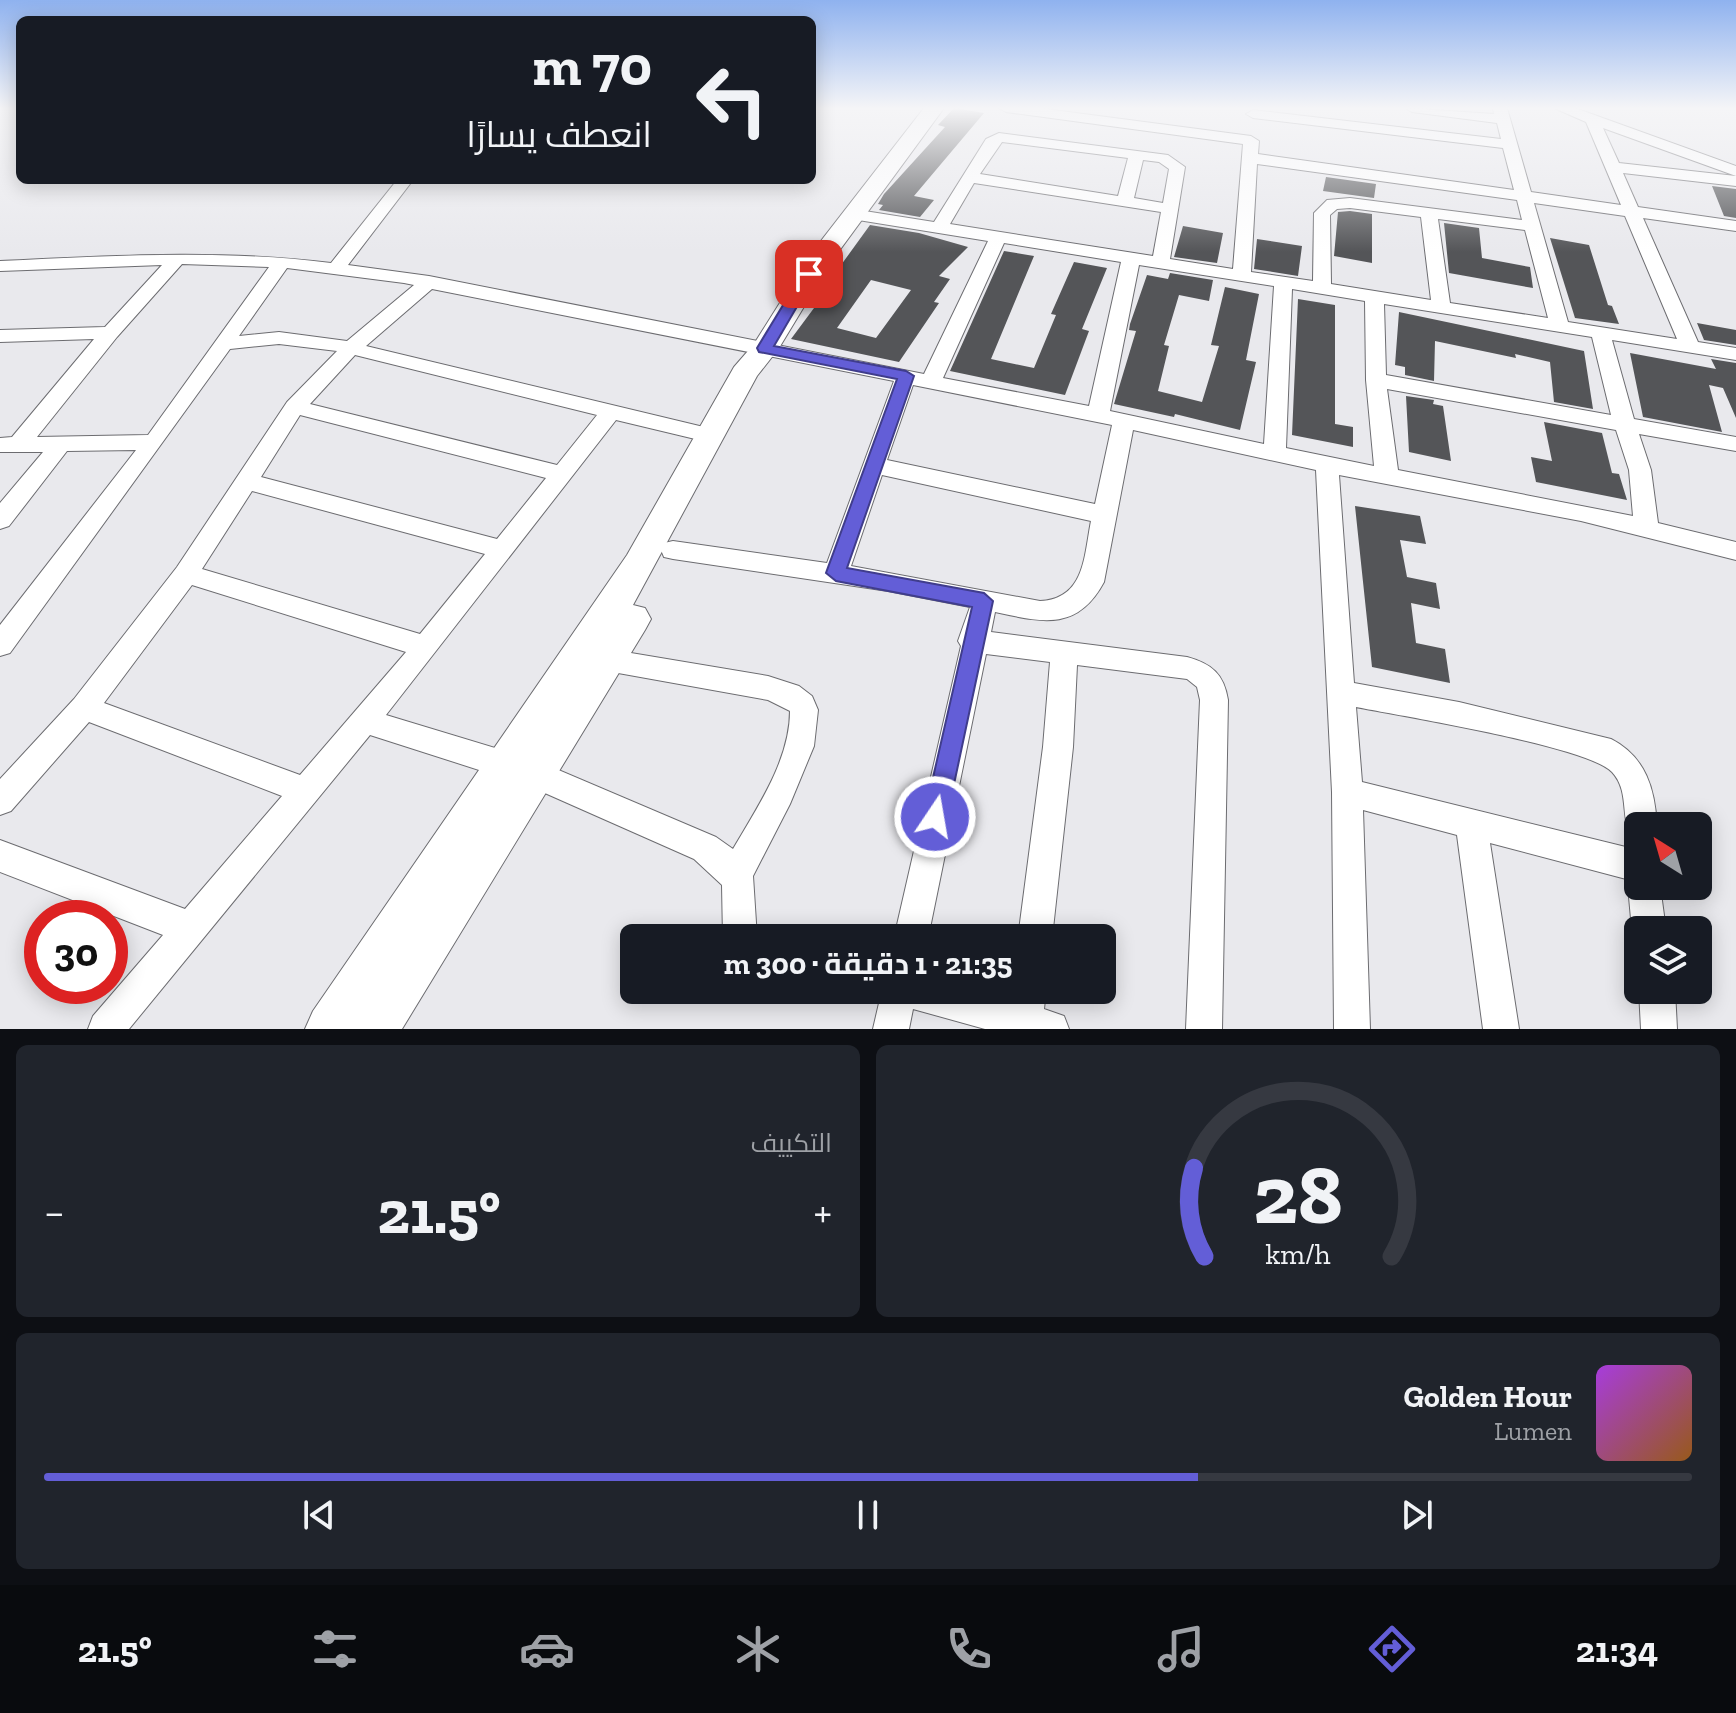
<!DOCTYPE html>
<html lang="ar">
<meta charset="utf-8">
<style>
:root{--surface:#171b24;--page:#20242c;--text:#f1f3f6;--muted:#9ea1a6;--line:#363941;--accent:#635ed7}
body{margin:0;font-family:"Zilla Slab",Cairo,serif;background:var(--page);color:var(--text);direction:rtl;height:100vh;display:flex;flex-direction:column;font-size:30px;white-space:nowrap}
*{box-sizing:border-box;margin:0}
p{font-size:26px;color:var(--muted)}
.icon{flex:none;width:44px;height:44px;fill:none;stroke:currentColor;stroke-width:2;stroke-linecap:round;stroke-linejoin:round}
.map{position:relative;height:1029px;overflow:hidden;direction:ltr}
.drawer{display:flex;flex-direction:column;gap:16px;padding:16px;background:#0d0f14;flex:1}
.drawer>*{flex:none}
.banner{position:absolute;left:16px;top:16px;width:800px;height:168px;border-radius:12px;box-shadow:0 4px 20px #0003;direction:rtl;background:#171b24;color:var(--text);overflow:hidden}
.needle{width:52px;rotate:323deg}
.tools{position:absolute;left:1624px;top:812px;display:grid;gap:16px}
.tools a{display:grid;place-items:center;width:88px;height:88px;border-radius:12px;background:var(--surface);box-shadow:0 4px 20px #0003;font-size:40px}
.speed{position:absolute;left:24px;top:900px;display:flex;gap:16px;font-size:40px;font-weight:700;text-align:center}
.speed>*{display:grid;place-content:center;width:104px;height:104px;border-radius:50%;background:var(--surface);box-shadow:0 4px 20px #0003;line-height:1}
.speed .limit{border:12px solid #d22;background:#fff;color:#111}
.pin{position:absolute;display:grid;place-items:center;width:68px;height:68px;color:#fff;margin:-34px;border-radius:16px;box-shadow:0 4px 12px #0006}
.me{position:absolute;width:88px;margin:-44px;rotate:12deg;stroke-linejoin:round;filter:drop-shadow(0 0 6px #0008)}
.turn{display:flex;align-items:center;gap:28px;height:168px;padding:0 32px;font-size:36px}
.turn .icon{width:104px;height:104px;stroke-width:2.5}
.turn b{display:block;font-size:56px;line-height:68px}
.big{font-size:60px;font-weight:700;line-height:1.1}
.drawer .widget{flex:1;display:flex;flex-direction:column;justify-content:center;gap:12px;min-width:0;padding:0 28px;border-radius:12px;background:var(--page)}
.drawer .dial{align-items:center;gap:0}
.dial svg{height:208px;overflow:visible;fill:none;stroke:var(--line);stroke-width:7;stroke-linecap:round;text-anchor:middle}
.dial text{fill:var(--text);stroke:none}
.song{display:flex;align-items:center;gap:24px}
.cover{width:96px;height:96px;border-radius:12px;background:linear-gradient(135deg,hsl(280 70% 55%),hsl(30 70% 35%))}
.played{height:8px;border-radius:4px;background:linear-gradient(90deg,var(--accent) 70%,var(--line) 70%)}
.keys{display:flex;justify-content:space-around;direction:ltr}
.heat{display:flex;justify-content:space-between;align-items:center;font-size:44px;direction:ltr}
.drawer .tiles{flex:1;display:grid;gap:16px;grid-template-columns:1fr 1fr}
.widget:last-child{grid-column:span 2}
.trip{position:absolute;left:620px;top:924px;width:496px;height:80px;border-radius:12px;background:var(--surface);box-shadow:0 4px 20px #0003;font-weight:700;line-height:80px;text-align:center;direction:rtl}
.tabs{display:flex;height:128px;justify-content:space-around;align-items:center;background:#090b0e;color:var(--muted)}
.tabs .icon{width:56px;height:56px}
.tabs .selected{color:var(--accent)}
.tabs b{font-size:36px;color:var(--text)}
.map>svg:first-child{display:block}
.building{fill:#545558;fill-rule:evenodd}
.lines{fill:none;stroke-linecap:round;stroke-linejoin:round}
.street-casing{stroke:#6c6c70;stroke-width:2}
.secondary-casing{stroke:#6c6c70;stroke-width:2}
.street{fill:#fff;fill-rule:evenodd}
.secondary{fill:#fff;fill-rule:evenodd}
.route{fill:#635ed7;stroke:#403d8c;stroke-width:2}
</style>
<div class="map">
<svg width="1736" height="1029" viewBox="0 0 1736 1029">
<rect width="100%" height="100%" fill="#e9e9ed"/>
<path class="building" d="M954,108l30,5 -70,83 20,4 -14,17 -41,-7 4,-5 -5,-1 6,-10 61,-67 -7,-2z
M1326,177l50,7 -2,14 -51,-7z
M1712,186l24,3v29l-12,-2z
M1350,211l22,3v49l-38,-7 4,-44z
M1444,223l35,5 3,30 48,9 3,21 -84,-15z
M870,225l49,8 49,14 -29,29 11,3 -16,23 5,1 -40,59 -108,-23 49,-66 -4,-1zM871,280l40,10 -35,48 -39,-10z
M1183,226l40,7 -6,30 -43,-6z
M1550,238l39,7 19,60 4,1 7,18 -44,-6z
M1257,239l45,7 -4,30 -44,-7z
M1004,251l30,5 -43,103 43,9 22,-53 -5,-1 23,-52 33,6 -25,61 7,2 -24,64 -115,-24z
M1170,273l43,7 -4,21 -30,-6 -15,50 5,1 -11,45 44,11 17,-56 -8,-1 14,-58 34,7 -13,66 10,2 -16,68 -65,-16 -1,3 -60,-13 22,-73 -7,-1 1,-6 17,-49 21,4z
M1298,299l37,6v119l18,3v20l-61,-12z
M1399,312l185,39 9,58 -39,-7 -4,-40 -35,-8 1,4 -81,-17 -1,40 -29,-6v-8l-10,-2z
M1697,323l39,7v15l-32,-5z
M1630,353l86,16 -5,-10 25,4v55l-13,-30 -14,-3 13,47 -79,-15z
M1406,396l28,4 -1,4 10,2 8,55 -42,-9z
M1544,422l58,11 10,40 7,1 8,26 -91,-18 -5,-25 21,4z
M1355,506l65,10 6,28 -26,-4 7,37 29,6 4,26 -29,-6 5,40 29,6 5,34 -78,-16z"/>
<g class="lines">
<g class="street-casing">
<path id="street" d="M999,108h39l213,28 8,5 -1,13 256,36 -11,-42 -250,-30 -7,-4 7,-4 248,29 -4,-16 -85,-11 -7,-4 89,6 -1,-6h14l24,84 90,13 -35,-83 -32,-14h21l161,58v10l-133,-48 16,35 117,13v10l-113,-13 15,34 98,14v10l-93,-13 55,124 38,6v12l-124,-20 22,79 102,18v14l-97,-17 12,36 7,53 78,19v18l-155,-39 -242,-46 15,208 105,19 152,37c35,18 44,50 46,87h-19v14l-8,-4c-9,-20 -1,-46 -18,-64 -25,-26 -211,-56 -256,-65l6,75 276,68v36h22l6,44h-28l-1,12 -5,-12 -4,-44 2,-6 -140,-37 29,186h-36l-26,-194 -94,-25 7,219h-36l-2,-237 -16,-322 -183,-40 -29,152c-27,50 -62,40 -109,30l-4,20 196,25c25,7 37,17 41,43l-6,329h-36l14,-329 -3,-13 -10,-8 -110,-14 -4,82 -21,191h-34l25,-191 7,-85 -64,-8 -58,284h-34l67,-292 -3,-5 12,-34 -82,-16 -215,-32 -9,-2 -3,-7 3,-7 9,-2 154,22 67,-182 -462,-92 -66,57 346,83 11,7 -11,7 -96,-23 -230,295 149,45 181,77 17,12c24,-41 57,-89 57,-138l-22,-11 -161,-29 -10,-3 -4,-8 4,-8 10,-3 161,27 31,10 13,10 6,14 -4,36 -24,58 -37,72 4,62h-34l-1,-53 -28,-26 -165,-73 -159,-51 -241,294h-41l5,-13 70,-81 -163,-63v-32l185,69 97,-113 -193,-74 -78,89 -11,4v-36l74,-80 103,-132 110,-165 50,-51 -58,-7 -49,5 -220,304 -10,3v-31l136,-175 -69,1 -58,75 -9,3v-26l43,-51h-43v-14l12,-1 82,-98 -94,3v-12l105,-3 57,-62 -162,6v-10c110,-5 221,-12 331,2l66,-83h16l-65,85 81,11 495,98 64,-133 -136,-22 -8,-5 8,-5 82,13 52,-83 13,-6 169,22 17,12 -15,92 63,10 10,-125 -237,-32zM1002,142l126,16 -10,38 -138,-22zM1143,160l16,2 10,7 -6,34 -29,-5zM1257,164l260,36 5,20 -172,-22 -23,2 -13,13 -1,68 -62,-9zM974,183l187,29 -8,44 -203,-32zM1534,203l91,13 52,123 -109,-17zM1350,208l71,9 10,83 -100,-16 -1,-69 7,-6zM1438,219l87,11 23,88 -98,-15zM1004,243l117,19 -32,144 -146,-28zM182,264l87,3 -121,168 -111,2 80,-100zM1139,265l135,21 -10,158 -154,-33zM287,268l117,15 10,2 -67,56 -68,-9 -40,4zM1292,289l73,12 1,79 8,86 -88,-18zM1384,304l208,33 19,78 -225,-40zM355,355l242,60 -40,50 -247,-61zM913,385l199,40 -17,79 -208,-44zM1387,389l229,41 13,40 4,46 -235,-46zM300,415l246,63 -49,61 -236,-62zM882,475l209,46c-7,35 -6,78 -51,80l-189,-35zM252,491l233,63 -65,80 -218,-65zM192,585l214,67 -106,123 -196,-72z
M882,990h91l36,10 1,-10h36l-2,19 20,7 5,13h-84l-72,-20 -4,20h-36z
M1639,990h36l2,39h-36z"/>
</g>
<g class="secondary-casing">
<path id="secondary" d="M924,108h20l-113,154 -52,86 -22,28 -124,229 12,3 6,11 -6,11 -243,399h-97l8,-18 314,-456 107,-188 20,-23 56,-89z"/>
</g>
<use href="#street" class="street"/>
<use href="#secondary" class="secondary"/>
</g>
<linearGradient id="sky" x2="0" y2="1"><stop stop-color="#8fb2ef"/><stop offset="0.43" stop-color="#f5f5f7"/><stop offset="1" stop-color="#f5f5f7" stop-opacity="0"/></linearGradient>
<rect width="1736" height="252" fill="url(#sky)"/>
<path class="route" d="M809,269l7,5 -42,72 132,25 8,5 -67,192 137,25 9,8 -46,216 -3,8 -9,3 -8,-3 -3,-8 48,-210 -136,-26 -10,-8 71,-194 -138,-27 -2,-4 45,-74z"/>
</svg>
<div class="tools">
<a><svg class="needle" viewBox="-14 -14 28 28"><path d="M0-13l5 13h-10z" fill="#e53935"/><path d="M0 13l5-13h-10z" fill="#9ea1a6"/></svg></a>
<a><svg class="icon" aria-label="layers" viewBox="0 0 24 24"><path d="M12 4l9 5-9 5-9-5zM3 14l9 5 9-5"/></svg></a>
</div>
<div class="speed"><div class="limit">30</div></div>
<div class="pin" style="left:809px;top:274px;background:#d93025"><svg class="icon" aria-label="arrive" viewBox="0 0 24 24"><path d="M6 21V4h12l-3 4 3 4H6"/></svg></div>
<svg class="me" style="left:935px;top:817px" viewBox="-20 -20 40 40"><circle r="17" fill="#635ed7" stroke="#fff" stroke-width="3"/><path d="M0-11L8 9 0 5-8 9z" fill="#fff"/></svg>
<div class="trip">21:35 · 1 دقيقة · 300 m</div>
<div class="banner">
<div class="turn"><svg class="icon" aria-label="left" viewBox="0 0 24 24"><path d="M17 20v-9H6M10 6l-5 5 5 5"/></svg><div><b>70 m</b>انعطف يسارًا</div></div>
</div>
</div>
<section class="drawer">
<div class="tiles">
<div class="widget dial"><svg viewBox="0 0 100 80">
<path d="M14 69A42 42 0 1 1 86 69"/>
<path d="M14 69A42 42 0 0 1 10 35" stroke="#635ed7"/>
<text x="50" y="56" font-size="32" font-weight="700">28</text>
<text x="50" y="72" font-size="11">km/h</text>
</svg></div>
<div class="widget"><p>التكييف</p>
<div class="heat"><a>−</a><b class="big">21.5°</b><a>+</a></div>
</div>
<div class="widget">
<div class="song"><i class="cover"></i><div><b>Golden Hour</b><p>Lumen</p></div></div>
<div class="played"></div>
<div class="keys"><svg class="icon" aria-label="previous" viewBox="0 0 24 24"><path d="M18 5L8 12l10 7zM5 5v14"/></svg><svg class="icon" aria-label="pause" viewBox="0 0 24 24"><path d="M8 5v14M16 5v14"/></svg><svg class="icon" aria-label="next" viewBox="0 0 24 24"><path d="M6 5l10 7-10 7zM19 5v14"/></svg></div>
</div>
</div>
</section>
<nav class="tabs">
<b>21:34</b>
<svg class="icon selected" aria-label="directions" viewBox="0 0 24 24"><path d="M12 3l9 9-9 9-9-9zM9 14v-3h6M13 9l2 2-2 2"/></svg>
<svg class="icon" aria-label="music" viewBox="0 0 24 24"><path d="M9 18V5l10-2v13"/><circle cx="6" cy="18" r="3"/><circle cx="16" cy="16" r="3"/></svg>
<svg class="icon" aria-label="phone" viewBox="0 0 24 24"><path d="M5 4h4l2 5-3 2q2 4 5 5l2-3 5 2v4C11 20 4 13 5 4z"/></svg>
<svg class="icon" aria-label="climate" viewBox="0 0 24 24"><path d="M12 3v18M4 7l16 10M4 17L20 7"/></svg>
<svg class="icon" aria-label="car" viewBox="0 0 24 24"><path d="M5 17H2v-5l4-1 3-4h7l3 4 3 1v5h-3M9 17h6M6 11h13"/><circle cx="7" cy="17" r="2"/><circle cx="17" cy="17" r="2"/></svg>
<svg class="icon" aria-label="filters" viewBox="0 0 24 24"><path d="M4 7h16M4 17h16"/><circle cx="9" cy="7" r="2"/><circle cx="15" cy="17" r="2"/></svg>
<b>21.5°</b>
</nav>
